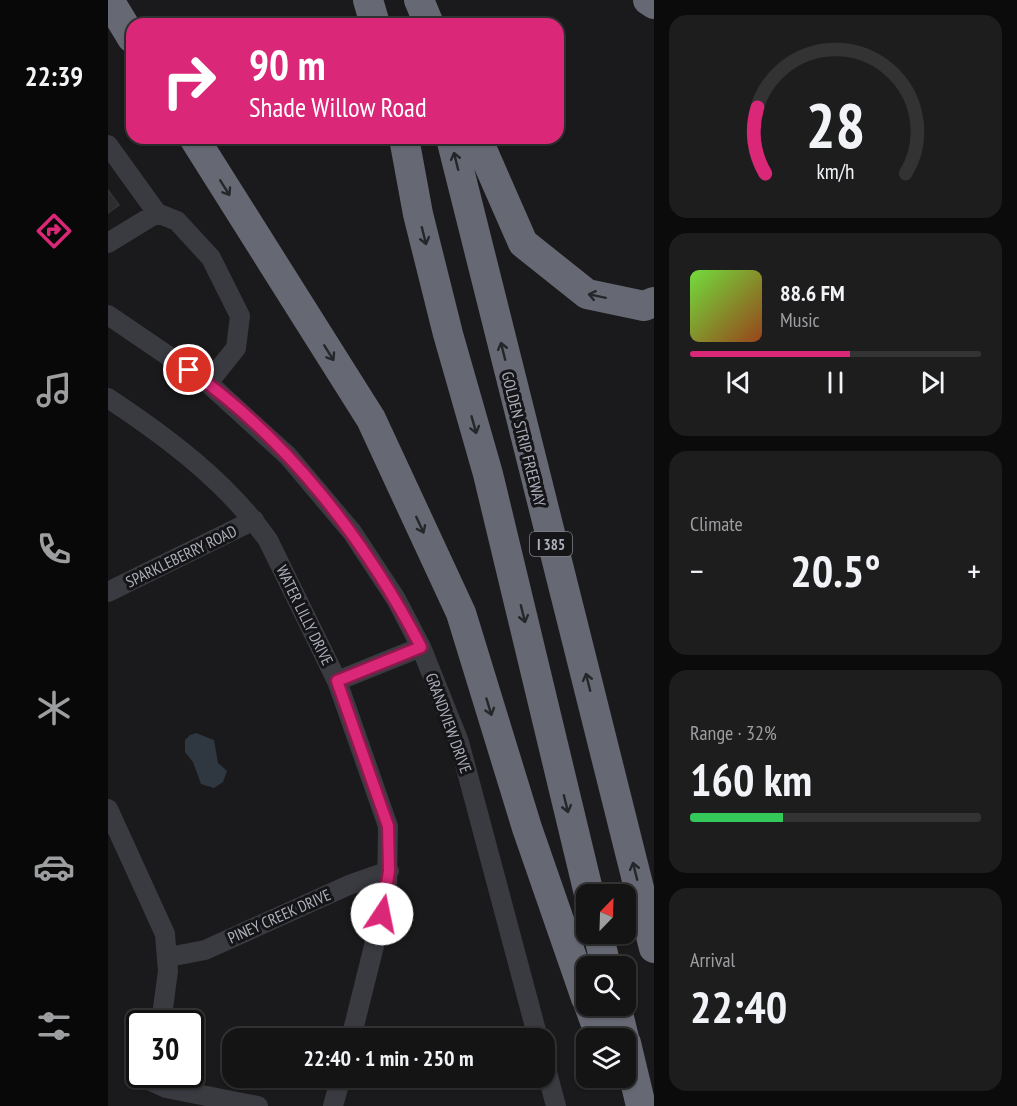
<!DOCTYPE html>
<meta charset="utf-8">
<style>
:root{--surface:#141415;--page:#1d1d1e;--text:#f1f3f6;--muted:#9d9ea0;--line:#333334;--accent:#db2777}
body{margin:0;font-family:"PT Sans Narrow",sans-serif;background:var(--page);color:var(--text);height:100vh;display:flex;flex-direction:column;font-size:22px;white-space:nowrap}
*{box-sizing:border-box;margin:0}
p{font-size:20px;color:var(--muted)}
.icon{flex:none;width:33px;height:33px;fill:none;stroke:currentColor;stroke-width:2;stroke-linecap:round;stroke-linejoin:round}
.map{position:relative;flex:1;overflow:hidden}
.details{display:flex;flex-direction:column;gap:15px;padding:15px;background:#0b0b0c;width:363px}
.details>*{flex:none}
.hud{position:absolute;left:18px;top:18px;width:438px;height:126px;border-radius:18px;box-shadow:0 2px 4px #0004,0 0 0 2px var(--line);background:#db2777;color:#fff;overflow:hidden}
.needle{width:39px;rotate:23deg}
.buttons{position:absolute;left:468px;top:884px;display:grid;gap:12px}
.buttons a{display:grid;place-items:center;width:60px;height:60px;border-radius:12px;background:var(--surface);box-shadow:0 2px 4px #0004,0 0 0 2px var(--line);font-size:30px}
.speed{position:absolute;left:18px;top:1010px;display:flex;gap:12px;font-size:30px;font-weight:700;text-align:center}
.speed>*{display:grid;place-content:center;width:78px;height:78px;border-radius:50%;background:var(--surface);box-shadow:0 2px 4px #0004,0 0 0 2px var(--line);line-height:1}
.speed .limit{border:3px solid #111;border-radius:9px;background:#fff;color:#111}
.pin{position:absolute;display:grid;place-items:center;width:51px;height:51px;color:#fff;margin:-26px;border:3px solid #fff;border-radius:50%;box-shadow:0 2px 6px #0007}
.me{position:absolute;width:66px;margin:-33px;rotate:11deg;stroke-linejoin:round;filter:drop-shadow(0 0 4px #0008)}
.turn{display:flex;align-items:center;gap:21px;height:126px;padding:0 24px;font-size:27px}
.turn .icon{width:78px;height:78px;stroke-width:2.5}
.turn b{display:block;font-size:42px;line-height:51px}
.big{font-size:45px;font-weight:700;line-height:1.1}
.details .widget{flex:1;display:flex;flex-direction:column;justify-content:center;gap:9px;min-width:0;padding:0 21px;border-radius:18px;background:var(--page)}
.details .dial{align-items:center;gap:0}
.dial svg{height:156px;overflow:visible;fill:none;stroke:var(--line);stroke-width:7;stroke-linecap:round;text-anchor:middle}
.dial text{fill:var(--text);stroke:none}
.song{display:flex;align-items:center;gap:18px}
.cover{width:72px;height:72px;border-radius:9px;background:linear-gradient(135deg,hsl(100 70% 55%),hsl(20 70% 35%))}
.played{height:6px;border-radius:3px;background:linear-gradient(90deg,var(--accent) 55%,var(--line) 55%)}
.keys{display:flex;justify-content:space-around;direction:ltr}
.heat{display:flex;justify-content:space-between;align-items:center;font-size:33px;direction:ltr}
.charge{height:9px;border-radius:4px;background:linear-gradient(90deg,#34c759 32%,var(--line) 0)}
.trip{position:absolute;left:114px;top:1028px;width:333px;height:60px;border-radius:18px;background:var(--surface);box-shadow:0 2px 4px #0004,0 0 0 2px var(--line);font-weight:700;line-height:60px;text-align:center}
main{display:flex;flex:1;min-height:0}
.tab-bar{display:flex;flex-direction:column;width:108px;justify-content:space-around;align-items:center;background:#080808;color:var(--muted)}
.tab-bar .icon{width:42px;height:42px}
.tab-bar .active{color:var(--accent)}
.tab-bar b{font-size:27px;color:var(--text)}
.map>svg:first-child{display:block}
.water{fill:#2f3741}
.building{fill:#2d2d30;stroke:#343438;stroke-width:1.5}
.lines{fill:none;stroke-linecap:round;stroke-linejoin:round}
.minor{stroke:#3a3b41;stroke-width:20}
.highway{stroke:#666873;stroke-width:30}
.oneway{stroke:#252629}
.route-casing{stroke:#8e194d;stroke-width:15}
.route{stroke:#db2777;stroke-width:10}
.labels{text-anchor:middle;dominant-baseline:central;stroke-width:6;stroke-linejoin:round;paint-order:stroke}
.shield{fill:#151517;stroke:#7f818a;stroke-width:1.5}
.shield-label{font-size:15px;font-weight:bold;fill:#acafbc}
.street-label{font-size:16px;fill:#acafbc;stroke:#151517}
</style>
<main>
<nav class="tab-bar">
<b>22:39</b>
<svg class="icon active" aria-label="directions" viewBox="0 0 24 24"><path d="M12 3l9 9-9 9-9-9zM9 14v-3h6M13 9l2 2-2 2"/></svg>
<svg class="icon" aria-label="music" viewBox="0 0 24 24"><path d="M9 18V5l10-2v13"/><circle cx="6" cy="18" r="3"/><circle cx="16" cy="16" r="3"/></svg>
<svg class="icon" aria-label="phone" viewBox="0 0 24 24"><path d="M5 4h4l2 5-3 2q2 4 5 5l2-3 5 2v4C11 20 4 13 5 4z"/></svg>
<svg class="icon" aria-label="climate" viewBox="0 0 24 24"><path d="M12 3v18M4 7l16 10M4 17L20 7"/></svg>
<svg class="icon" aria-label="car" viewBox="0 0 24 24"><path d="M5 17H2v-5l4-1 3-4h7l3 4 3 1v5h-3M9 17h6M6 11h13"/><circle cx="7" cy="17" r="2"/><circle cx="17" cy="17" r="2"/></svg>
<svg class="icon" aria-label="filters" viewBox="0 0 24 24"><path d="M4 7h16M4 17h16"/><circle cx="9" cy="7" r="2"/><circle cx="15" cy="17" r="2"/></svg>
</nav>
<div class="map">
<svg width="546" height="1106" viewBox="0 0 546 1106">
<rect width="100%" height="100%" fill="#1a1a1c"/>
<path class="water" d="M88,733l18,7 4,23 9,8 -4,11 -9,6 -13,-4 -8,-22 -8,-10v-12l5,-5z"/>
<path class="building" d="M0,190l11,15 -11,8z"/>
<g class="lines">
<path class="minor" d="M0,145l49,68 20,8 34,37 29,58 -4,32 -28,35
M0,243l49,-30
M0,315l100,68 80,73 64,76 44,67 25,48 38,95 79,296
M0,398c59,39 119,84 160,142l69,141 51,145 -1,68 -36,144
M0,592l146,-72
M229,681l84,-34
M0,809l57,125 3,37 -7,52
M61,957l36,-7 144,-65 40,-14
M436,1061l12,45
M45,1074v8l13,6 92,18
M225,1106l8,-29"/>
<path class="highway" d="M1,0l23,38
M260,0l7,24
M311,0l10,24
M540,0l6,4
M86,138l177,281 90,194 66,215 59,170
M296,138l14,76 30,120 40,140 101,420
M343,138l203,810
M369,138l46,105 64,51 57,12 10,-4
M490,933l8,33
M481,1005l12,33
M508,1005l8,33
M518,1043l15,63"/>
</g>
<defs><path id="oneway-shaft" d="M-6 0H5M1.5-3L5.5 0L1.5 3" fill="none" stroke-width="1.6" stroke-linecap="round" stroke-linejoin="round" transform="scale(1.5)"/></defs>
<g class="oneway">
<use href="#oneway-shaft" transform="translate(348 161) rotate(-104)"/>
<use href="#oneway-shaft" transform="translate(117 188) rotate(58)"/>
<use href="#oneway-shaft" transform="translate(316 236) rotate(76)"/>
<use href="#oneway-shaft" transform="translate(489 296) rotate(-168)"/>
<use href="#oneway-shaft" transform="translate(395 351) rotate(-104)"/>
<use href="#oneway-shaft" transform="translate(221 353) rotate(58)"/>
<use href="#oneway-shaft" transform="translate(366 425) rotate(74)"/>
<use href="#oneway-shaft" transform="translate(312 525) rotate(65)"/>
<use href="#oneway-shaft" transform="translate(415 614) rotate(76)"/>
<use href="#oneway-shaft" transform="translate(480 682) rotate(-104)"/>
<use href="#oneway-shaft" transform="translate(381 707) rotate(73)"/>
<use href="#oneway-shaft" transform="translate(458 804) rotate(76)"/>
<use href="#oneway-shaft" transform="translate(527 871) rotate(-104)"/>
</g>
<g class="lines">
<g class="route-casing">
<path id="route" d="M81,370c99,69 177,171 232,277l-84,34 51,145 1,45 -7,43"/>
</g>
<use href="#route" class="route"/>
</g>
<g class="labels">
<rect class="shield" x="422" y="532" width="42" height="24" rx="4.5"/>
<g class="shield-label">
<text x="443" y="544">I 385</text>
</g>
<g class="street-label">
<text transform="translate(416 439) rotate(76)">GOLDEN STRIP FREEWAY</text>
<text transform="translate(73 556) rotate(-26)">SPARKLEBERRY ROAD</text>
<text transform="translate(197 615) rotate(64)">WATER LILLY DRIVE</text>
<text transform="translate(341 723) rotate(70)">GRANDVIEW DRIVE</text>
<text transform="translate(171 916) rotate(-24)">PINEY CREEK DRIVE</text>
</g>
</g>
</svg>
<div class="buttons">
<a><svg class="needle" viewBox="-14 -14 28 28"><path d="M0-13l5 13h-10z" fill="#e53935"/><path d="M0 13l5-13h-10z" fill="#9d9ea0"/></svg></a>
<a><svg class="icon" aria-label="search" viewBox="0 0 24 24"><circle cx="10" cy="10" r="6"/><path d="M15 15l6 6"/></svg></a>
<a><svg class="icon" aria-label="layers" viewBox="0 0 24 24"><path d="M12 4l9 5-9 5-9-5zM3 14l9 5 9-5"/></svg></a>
</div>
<div class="speed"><div class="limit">30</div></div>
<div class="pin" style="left:81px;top:370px;background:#d93025"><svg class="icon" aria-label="arrive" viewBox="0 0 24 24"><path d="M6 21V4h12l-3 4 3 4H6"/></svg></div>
<svg class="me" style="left:274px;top:914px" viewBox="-20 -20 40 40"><circle r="19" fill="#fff"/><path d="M0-13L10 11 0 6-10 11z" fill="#db2777"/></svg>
<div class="trip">22:40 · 1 min · 250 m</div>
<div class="hud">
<div class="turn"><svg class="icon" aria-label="right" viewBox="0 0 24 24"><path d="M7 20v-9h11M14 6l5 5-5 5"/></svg><div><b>90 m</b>Shade Willow Road</div></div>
</div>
</div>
<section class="details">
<div class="widget dial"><svg viewBox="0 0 100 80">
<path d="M14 69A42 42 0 1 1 86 69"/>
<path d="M14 69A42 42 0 0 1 10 35" stroke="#db2777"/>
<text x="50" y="56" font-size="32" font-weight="700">28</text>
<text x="50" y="72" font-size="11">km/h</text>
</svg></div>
<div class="widget">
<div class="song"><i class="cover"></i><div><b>88.6 FM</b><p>Music</p></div></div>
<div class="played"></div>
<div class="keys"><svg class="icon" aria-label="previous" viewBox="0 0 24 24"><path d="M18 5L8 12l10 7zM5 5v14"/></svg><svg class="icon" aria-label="pause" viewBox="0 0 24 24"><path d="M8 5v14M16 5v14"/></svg><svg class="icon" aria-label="next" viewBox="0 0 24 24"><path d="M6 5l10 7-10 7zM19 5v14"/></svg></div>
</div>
<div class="widget"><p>Climate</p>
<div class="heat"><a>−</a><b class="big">20.5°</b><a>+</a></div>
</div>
<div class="widget"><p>Range · 32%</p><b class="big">160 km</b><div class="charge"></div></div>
<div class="widget"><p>Arrival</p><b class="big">22:40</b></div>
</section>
</main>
